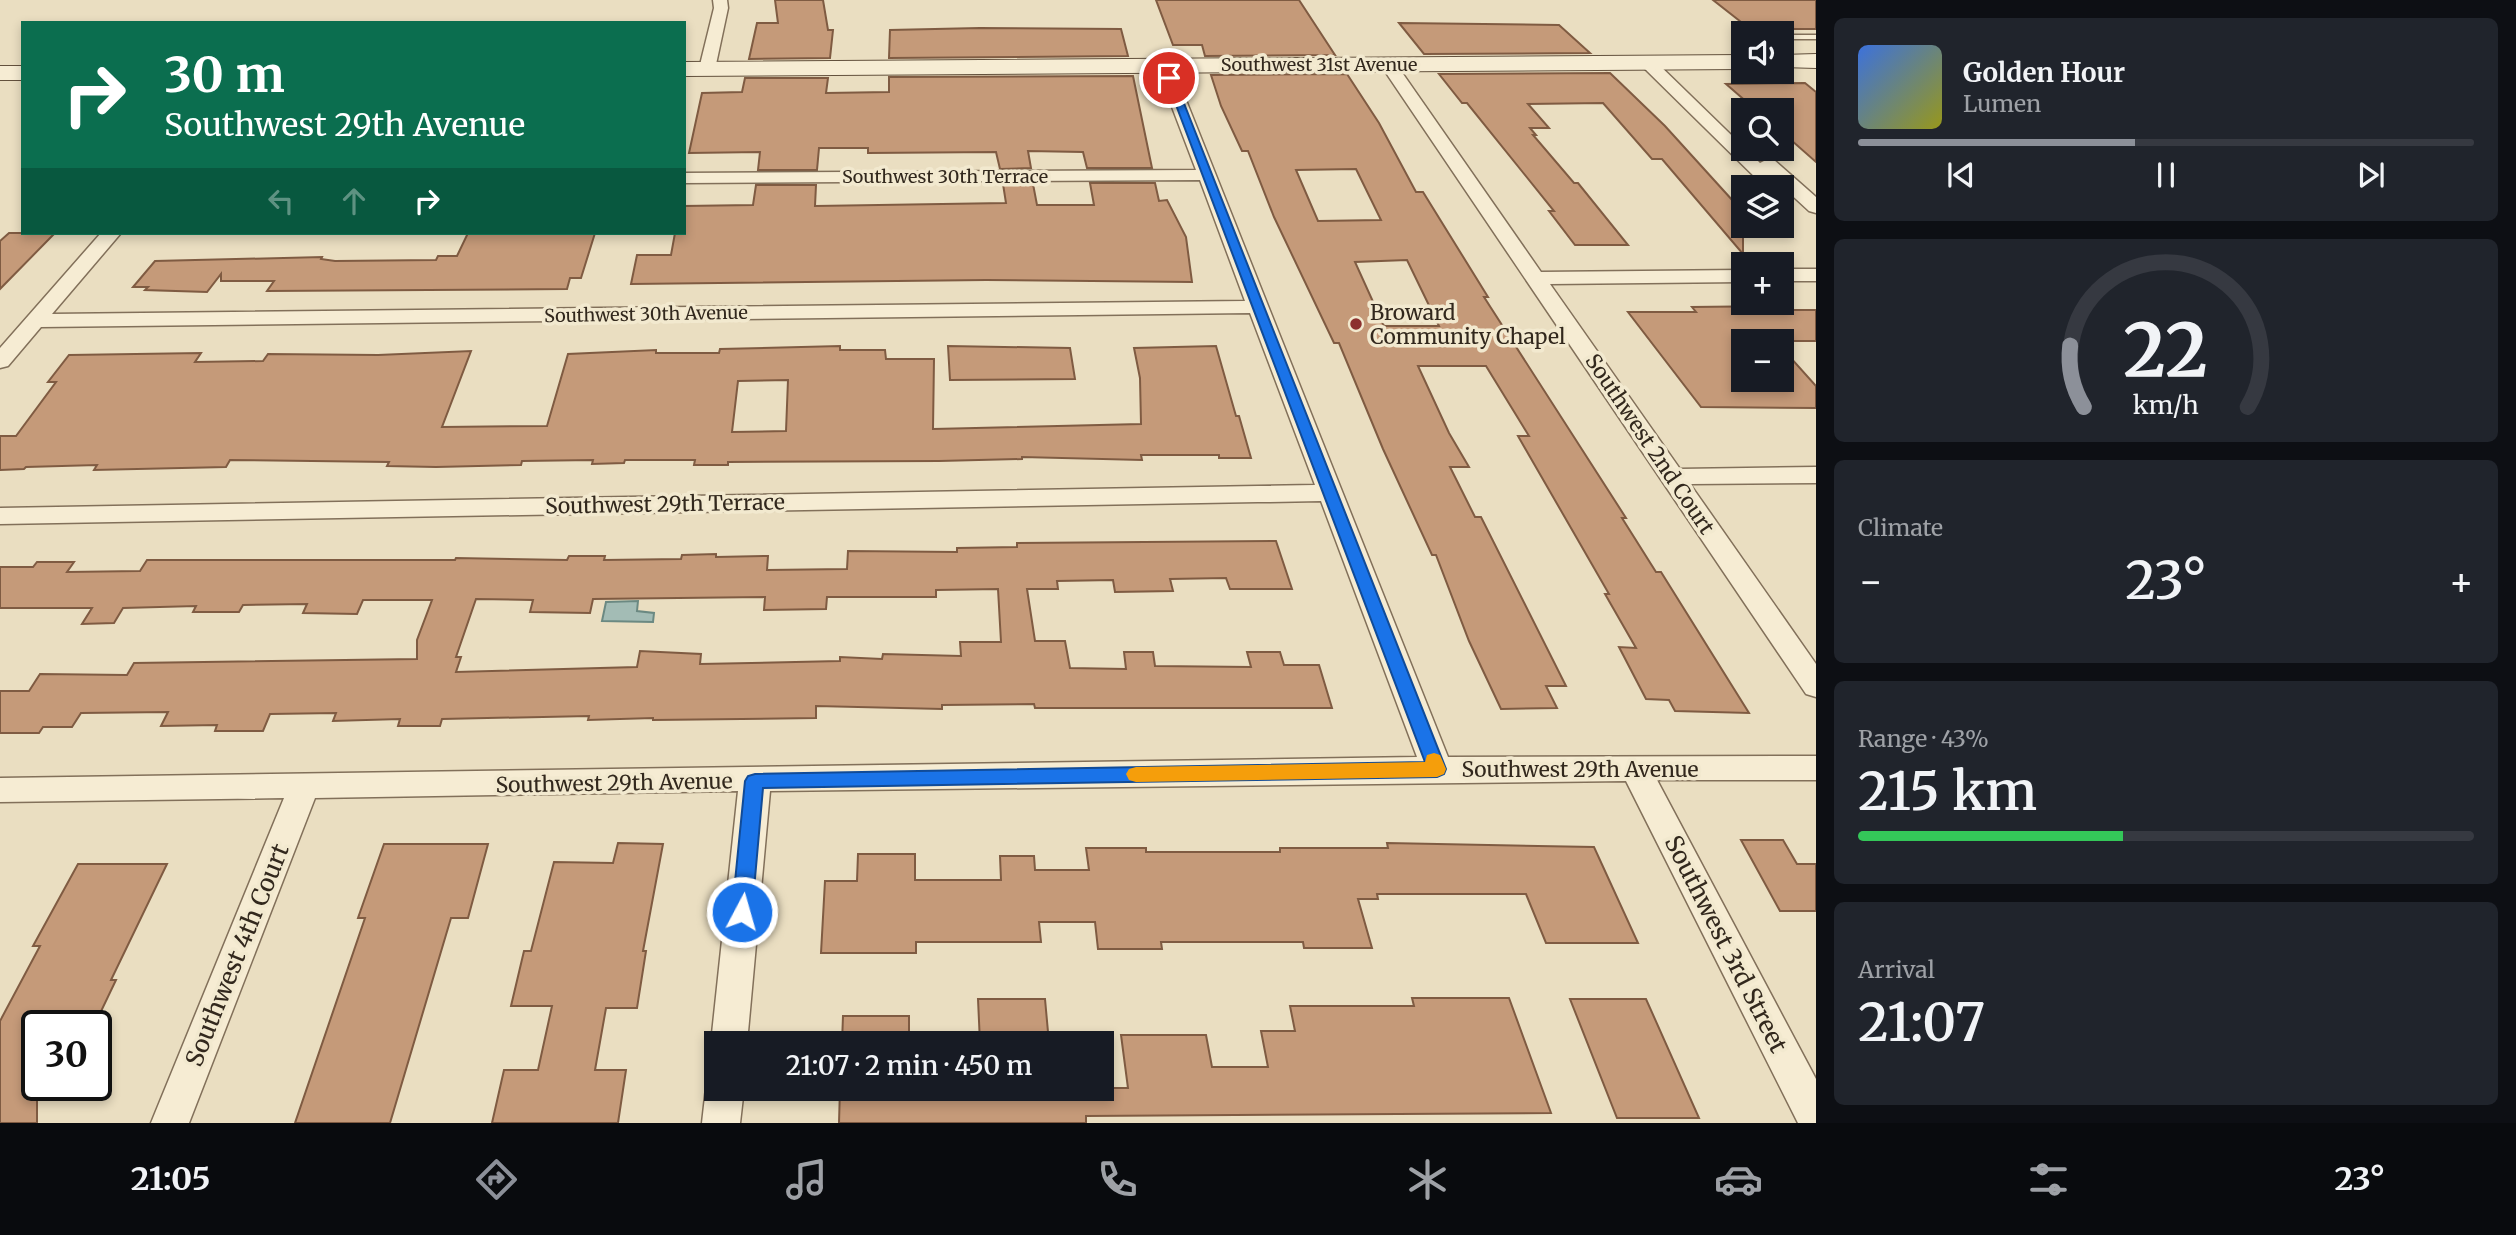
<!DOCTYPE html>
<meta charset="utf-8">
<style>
:root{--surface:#171b24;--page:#20242c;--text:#f1f3f6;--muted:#9ea1a6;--line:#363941;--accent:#8c9099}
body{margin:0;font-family:Merriweather,serif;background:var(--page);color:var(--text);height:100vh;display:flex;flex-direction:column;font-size:26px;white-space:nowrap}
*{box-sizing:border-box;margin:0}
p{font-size:23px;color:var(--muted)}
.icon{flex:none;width:38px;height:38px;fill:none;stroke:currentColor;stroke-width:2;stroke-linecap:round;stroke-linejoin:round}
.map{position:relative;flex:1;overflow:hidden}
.panel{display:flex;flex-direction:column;gap:18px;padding:18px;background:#0d0f14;width:700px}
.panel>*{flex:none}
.banner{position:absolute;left:21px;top:21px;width:665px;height:214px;border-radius:0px;box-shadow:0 4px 10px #0003;background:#0b6e4f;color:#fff;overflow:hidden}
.controls{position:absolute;left:1731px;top:21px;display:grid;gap:14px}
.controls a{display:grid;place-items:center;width:63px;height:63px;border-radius:0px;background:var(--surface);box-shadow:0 4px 10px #0003;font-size:35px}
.speed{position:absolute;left:21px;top:1010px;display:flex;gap:14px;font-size:35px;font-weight:700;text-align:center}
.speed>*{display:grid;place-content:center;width:91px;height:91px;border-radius:50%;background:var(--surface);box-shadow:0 4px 10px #0003;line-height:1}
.speed .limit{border:4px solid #111;border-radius:10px;background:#fff;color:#111}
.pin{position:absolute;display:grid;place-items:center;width:60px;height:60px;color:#fff;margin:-30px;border:4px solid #fff;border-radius:50%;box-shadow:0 2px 7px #0007}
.me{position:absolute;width:77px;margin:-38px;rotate:6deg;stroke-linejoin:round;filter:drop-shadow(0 0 5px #0008)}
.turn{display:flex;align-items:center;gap:24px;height:147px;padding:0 28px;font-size:32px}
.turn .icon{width:91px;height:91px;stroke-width:2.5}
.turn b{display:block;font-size:49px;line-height:60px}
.lanes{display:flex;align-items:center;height:66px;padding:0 28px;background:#0003;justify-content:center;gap:35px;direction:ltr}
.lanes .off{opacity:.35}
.big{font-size:52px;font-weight:600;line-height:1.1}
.panel .tile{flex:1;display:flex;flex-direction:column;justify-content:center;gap:10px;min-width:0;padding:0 24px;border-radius:10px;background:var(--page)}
.panel .dial{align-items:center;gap:0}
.dial svg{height:182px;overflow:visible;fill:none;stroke:var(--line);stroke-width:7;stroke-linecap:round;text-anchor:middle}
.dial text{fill:var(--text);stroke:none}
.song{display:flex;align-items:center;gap:21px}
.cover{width:84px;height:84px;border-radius:10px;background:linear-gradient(135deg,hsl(220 70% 55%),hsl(60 70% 35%))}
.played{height:7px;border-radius:4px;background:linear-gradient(90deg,var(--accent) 45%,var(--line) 45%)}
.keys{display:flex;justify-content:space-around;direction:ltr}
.heat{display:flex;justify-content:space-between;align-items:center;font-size:38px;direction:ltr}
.charge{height:10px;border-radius:5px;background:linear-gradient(90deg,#34c759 43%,var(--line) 0)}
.trip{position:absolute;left:704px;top:1031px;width:410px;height:70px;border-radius:0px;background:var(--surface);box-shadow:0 4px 10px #0003;font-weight:600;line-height:70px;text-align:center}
.menu{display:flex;height:112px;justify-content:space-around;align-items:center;background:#090b0e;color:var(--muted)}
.menu .icon{width:49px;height:49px}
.menu .selected{color:var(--accent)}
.menu b{font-size:32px;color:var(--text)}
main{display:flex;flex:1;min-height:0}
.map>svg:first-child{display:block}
.water{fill:#a3bcb5;stroke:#6b8982;stroke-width:2}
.building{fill:#c59a79;stroke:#7f5b42;stroke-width:2;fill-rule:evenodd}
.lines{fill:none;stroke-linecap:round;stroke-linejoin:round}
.lane-casing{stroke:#82705a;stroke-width:3}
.street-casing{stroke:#82705a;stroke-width:3}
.secondary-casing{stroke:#63513d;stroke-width:2}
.lane{fill:#f6ecd3;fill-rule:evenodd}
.street{fill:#f6ecd3;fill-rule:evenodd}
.secondary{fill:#f6ecd3;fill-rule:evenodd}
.route{fill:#1a73e8;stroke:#114b97;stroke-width:2}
.slow{fill:#f59e0b}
.poi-dot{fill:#8c302e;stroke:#f2e9cf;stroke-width:2.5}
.labels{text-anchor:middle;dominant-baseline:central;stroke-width:7;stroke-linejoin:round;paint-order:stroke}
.far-street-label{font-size:18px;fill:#32281d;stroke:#f2e9cf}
.poi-label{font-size:21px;fill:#32281d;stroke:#f2e9cf;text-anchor:start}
.street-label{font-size:21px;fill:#32281d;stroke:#f2e9cf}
.near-street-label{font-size:24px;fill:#32281d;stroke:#f2e9cf}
</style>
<main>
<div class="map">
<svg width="1816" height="1123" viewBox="0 0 1816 1123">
<rect width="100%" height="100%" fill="#eadec1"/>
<path class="water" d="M638,601l-1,10 17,2 -1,9 -51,-1 4,-19z"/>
<path class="building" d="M775,0h48l5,30h5l-3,28 -81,1 8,-36h21z
M1156,0h143l36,55 -130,1 -3,-11h-29z
M1713,0h103v29h-66z
M1399,23l160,2 31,28 -166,1z
M980,28l141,1 7,27 -239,2 1,-28z
M1610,73l55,53 78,86v42l-81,-95h-10l-49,-56 -75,1 21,24h-19l6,7h-3l41,48h4l50,62h-53l-26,-34h5l-87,-108h-5l-23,-29z
M1347,74l32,49 37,69h7l65,105h-4l142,221h-4l34,54h5l88,141 -74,-2 -6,-11 -23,-1 -27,-52 17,1 -31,-54h4l-91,-158h11l-43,-70h-68l31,67 20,34h-19l25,50h6l85,169h-20l11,22 -56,1 -32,-68 -33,-86h-4l-49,-106 -44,-106h-5l-60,-126 -26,-66h-6l-21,-45 -10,-31zM1356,169l25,51 -63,1 -22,-51zM1407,260l32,66h-55l-29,-64z
M1133,76l19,92h-65l-4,-16 -55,-1 3,17 -31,1 -4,-17 -128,1v-5h-49l-2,22h-59l2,-18 -71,1 13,-60 40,-1 3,-14h83l-2,15 63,-1v-15z
M1805,83l11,9v70l-34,-30v-22h-26l-30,-26z
M1090,183h65l4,18 8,-1 19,37 6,45 -206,-2 -355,4 6,-29h34l4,-22h9v-27l69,-1 3,-20h60l-1,21 191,-3 -3,-19h30l4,21h57z
M9,233h46l-55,56v-48z
M468,233h127l-14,45h-11l-3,11 -300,2 7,-10h-53v-7l-14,18 -62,-2 3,-3h-15l22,-26 167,-4 -1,2 14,2 101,-1 2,-4h19z
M1787,306l4,4h25v31h-73v39h39v-32l34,38v22l-115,-1 -73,-95h68l-4,-5z
M840,346v4h45l1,9h48l-1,70 208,-5 -1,-46 -6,-30 82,-2 20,70h3l12,42h-32v-3h-78l1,5 -120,-3v2l-83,2 -211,1v3h-34l1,-5h-70l-1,3 -32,1 1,-4 -71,1 -1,4 -85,2 -49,-1 2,-4 -159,-2 -4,7 -132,3 3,-5 -71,2 -2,2 -24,1v-34h16l40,-54h-8l21,-27 132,-2 -6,9 68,-1 5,-7 110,1 93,-4 -29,76 105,-1 21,-72 88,-4v3h63l1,-4zM788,380l-2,51 -54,1 6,-51z
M948,346l122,2 5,31 -125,1z
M1276,541l16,48h-62l-4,-11 -56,1 3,12 -58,1 -2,-12 -56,1 1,8h-31l8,52h30l5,27 56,1 -2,-17h29l2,14 96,1 -4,-15h33l4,13h35l13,43h-297l-1,-4 -92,1v4l-126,-3v12l-163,2v-2l-65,2 1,-4 -147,3 -2,7h-42l2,-7 -67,2 3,-8 -66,1 -7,17h-48l2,-6 -56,1 7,-14 -87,1 -9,14h-29l-4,6h-39v-42h29l11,-17 87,1 7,-12 283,-4v-19l15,-40h-69l-6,14 -54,-1 4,-9 -64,1 -4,7h-46l3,-6 -73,2 -9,15 -32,1 10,-16h-92v-41h33l4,-5h37l-7,10 73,-1 7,-11h308l1,-2 111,2 2,-4h36l-1,4 77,-1 1,-4 34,-1v3l52,-1 -1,14 80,-1 1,-18 109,1v-4l60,-1v-4zM998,589l3,53h-41l1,14 -78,-2 -1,5 -42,-2v4l-140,3 1,-10 -61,-3 -3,16 -181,5 5,-15h-5l20,-58 57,1 -3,12 60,1 3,-14 172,-2 -1,13 62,-1 1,-12h109v-7z
M1741,840h42l14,24h19v47h-36z
M618,843l45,1 -20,107h3l-9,57h-31l-11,62h31l-8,53h-126l12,-53h34l14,-64h-41l13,-55h7l23,-89 59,1z
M1387,843l207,4 44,96h-92l-20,-49h-149l1,5h-20l14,49h-68l-1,-6h-142l1,7h-64l-3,-27h-56l2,20h-125v11h-95l4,-72h32l1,-27h57v26h86l-1,-24h34l1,14h54l-3,-22h60v4h134v-4h108z
M384,844h104l-20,74h-17l-61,205h-95l70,-205h-7z
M78,864h89l-56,116h5l-22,46h-57v97h-37v-102l40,-75h-7z
M1412,998h97l42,115 -465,3v7h-247l1,-35h288l-7,-53h85l6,32h56l-7,-36h34l-5,-25h124z
M978,999h67l4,44h-69z
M1570,999h76l53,119h-82z
M843,1016h66v27h-67z"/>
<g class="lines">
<g class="lane-casing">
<path id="lane" d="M1782,35h34v4h-34z"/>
</g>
<g class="street-casing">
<path id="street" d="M713,0h14l1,8 -13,61 -8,5 -8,-5 15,-61z
M1648,58l6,2 106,103 8,-4 6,1 42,37v16l-7,-2 -25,-23 -2,3v-4h-17l-123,-121 -2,-3 2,-3z
M1388,59l6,2 147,211 202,-2v12l-193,2 130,185 136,-2v16l-126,1 126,180v33l-10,-3 -426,-630z
M1164,60l8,5 276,692 368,-1v24h-159l159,299v44h-18l-172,-342 -856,10 -23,252h-31v11l-5,-11 27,-252 -423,7 -126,325h-38l133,-325 -284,4v-24l1417,-21 -96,-256 -1321,23v-16l1315,-23 -65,-172 -1209,14 -33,39 -8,2v-20l101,-115h20l-69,81 1193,-13 -45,-121 -516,3v-10l512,-3 -40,-105z
M1782,269h34v12h-34z
M716,1074v14h28l-4,35h-38l4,-35 6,-13z"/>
</g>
<g class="secondary-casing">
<path id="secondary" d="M1816,54v14l-34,-1v-12z
M1743,55v14l-1059,7v-14z
M0,66h23v14h-23z"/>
</g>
<use href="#lane" class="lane"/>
<use href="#street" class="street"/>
<use href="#secondary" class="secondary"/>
</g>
<path class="route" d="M1165,76l9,2 272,691 -2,5 -7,3 -674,11 -11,124 -3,6 -7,3 -7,-3 -3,-6 13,-131 3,-5 7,-2 670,-12z"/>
<path class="slow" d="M1434,753l6,2 6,14 -2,5 -7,3 -301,5 -7,-2 -3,-6 3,-5 7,-2 289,-5 2,-7z"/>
<circle class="poi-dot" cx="1356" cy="324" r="7"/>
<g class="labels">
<g class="far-street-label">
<text x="1319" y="64">Southwest 31st Avenue</text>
<text x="945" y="176">Southwest 30th Terrace</text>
<text transform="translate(646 314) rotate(-1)">Southwest 30th Avenue</text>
</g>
<g class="poi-label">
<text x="1370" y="312">Broward<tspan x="1370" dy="24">Community Chapel</tspan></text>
</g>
<g class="street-label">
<text transform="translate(1650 444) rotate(56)">Southwest 2nd Court</text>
<text transform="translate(665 504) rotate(-1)">Southwest 29th Terrace</text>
<text x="1580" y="769">Southwest 29th Avenue</text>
<text transform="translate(614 783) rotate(-1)">Southwest 29th Avenue</text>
</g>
<g class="near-street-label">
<text transform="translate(1726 944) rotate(63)">Southwest 3rd Street</text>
<text transform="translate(237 955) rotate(-68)">Southwest 4th Court</text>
</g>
</g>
</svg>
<div class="controls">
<a><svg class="icon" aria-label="sound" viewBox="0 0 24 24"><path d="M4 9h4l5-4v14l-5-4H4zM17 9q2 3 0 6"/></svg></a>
<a><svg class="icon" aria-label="search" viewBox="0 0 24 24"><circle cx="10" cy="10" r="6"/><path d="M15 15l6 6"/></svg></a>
<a><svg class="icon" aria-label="layers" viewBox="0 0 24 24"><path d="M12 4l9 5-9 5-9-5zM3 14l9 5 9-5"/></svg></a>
<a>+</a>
<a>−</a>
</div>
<div class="speed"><div class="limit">30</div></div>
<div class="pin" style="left:1169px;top:78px;background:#d93025"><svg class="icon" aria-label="arrive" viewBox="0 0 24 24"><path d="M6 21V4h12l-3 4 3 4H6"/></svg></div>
<svg class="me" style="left:742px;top:912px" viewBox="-20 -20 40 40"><circle r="17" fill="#1a73e8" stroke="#fff" stroke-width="3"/><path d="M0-11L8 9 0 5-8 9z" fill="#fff"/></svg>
<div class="trip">21:07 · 2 min · 450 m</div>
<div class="banner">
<div class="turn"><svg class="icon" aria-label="right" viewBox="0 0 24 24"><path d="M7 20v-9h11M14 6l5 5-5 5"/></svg><div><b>30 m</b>Southwest 29th Avenue</div></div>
<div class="lanes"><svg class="icon off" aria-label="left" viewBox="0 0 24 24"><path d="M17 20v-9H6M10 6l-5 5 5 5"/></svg><svg class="icon off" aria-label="ahead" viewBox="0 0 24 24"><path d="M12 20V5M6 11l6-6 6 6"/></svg><svg class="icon" aria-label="right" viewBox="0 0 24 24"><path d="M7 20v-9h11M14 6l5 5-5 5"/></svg></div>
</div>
</div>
<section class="panel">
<div class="tile">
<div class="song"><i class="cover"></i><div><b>Golden Hour</b><p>Lumen</p></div></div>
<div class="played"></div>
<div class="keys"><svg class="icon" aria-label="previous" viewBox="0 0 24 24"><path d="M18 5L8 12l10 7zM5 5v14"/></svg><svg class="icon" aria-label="pause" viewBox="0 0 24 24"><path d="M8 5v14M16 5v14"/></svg><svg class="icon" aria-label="next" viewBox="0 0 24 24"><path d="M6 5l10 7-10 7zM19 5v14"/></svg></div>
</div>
<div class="tile dial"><svg viewBox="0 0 100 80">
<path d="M14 69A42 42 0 1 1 86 69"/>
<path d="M14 69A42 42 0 0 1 8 42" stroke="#8c9099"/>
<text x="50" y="56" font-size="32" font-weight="700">22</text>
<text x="50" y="72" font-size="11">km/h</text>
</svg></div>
<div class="tile"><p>Climate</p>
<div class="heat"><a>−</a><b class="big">23°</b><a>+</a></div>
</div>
<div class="tile"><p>Range · 43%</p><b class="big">215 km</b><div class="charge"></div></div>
<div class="tile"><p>Arrival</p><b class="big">21:07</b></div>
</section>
</main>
<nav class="menu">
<b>21:05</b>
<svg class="icon selected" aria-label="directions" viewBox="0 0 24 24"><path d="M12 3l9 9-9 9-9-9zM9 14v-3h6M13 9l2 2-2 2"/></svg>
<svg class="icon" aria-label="music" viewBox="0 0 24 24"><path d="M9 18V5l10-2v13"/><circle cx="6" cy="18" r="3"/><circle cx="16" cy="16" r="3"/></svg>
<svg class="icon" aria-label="phone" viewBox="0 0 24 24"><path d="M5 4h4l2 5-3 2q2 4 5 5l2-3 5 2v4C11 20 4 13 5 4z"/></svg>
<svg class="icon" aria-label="climate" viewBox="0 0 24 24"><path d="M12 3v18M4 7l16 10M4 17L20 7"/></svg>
<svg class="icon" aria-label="car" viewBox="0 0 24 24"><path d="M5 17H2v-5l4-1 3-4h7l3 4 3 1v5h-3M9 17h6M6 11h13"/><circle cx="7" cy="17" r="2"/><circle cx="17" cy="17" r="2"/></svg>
<svg class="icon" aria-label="filters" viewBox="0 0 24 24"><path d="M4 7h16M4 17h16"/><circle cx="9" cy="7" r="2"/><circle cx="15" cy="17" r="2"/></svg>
<b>23°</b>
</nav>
